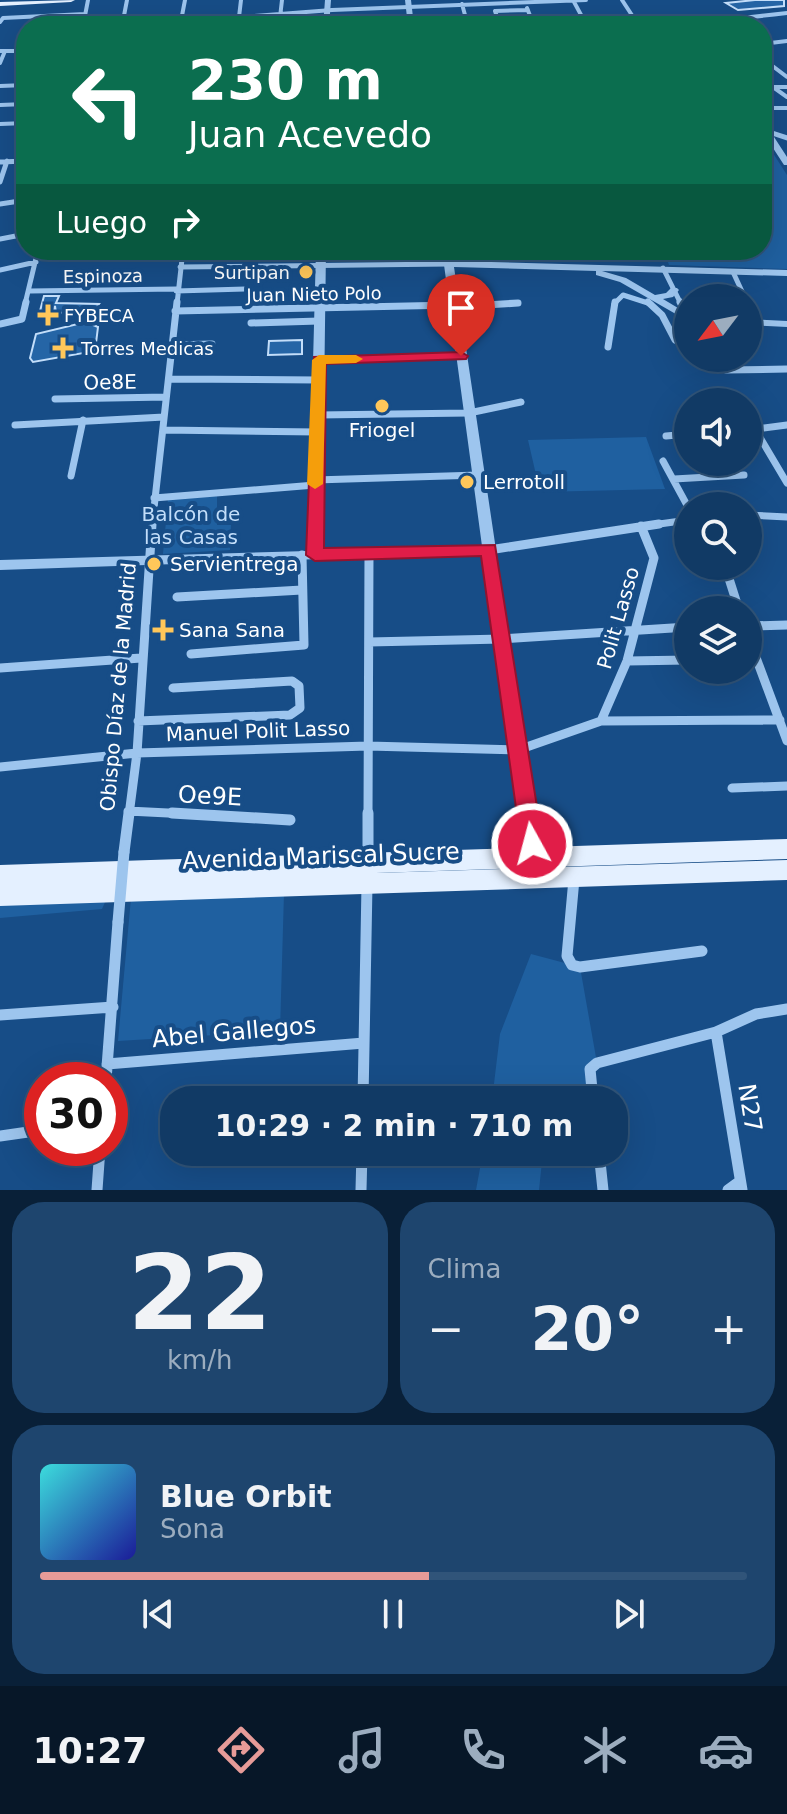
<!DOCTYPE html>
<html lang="es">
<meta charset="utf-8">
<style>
:root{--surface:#113a65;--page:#1e456e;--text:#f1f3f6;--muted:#9cadbf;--line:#305479;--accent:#e69b98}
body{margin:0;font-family:"DejaVu Sans",sans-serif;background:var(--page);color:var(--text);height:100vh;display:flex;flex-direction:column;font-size:30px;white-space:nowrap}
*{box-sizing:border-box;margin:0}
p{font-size:26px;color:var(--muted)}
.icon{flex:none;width:44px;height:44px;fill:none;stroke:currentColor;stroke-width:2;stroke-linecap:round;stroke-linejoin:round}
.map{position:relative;height:1190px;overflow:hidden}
.side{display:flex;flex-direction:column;gap:12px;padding:12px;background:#092038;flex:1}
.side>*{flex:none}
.hud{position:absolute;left:16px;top:16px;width:756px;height:244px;border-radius:32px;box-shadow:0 8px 32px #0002,0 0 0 2px var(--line);background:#0b6e4f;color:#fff;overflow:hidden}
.needle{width:52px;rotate:238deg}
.controls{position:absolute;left:674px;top:284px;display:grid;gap:16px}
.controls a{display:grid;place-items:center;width:88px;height:88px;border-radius:50%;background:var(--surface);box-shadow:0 8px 32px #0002,0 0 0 2px var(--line);font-size:40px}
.speed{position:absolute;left:24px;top:1062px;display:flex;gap:16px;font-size:40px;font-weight:700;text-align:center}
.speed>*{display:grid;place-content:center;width:104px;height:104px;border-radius:50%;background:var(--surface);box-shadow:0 8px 32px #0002,0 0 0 2px var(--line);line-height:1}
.speed .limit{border:12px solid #d22;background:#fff;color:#111}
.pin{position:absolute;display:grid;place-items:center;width:68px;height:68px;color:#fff;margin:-82px -34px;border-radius:50% 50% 50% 0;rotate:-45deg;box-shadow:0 0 8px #0007}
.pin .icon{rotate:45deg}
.me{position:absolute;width:88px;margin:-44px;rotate:353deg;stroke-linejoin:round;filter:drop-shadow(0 0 6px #0008)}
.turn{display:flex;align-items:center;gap:28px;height:168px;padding:0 40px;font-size:36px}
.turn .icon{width:104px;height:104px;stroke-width:2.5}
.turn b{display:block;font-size:56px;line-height:68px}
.then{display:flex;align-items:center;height:76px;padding:0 40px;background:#0003;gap:16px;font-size:30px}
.big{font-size:60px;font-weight:700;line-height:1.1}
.side .card{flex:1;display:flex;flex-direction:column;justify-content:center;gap:12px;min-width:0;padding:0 28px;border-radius:32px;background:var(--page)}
.side .dial{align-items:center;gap:0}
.dial b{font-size:104px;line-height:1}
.song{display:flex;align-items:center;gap:24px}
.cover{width:96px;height:96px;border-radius:12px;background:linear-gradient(135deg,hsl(180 70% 55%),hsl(240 70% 35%))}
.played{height:8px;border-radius:4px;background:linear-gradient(90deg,var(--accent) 55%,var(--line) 55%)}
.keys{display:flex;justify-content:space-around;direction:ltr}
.heat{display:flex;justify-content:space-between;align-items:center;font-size:44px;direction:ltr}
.side .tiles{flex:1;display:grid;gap:12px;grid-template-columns:1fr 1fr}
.card:last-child{grid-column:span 2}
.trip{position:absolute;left:160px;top:1086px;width:468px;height:80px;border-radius:32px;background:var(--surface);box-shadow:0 8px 32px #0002,0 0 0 2px var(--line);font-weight:700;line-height:80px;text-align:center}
.tabs{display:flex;height:128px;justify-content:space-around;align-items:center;background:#071728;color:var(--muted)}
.tabs .icon{width:56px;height:56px}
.tabs .active{color:var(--accent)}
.tabs b{font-size:36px;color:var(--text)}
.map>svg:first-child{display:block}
.green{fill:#1f60a0}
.building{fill:#2565a6;stroke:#c3defa;stroke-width:2}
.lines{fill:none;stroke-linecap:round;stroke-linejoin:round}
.minor-far4{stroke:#9dc5ee;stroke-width:4}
.minor-far3{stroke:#9dc5ee;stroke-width:5}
.minor-far2{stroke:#9dc5ee;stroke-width:7}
.minor-far1{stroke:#9dc5ee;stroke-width:9}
.minor{stroke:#9dc5ee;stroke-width:11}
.tertiary{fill:#9dc5ee;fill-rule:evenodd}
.primary{fill:#e4f0ff;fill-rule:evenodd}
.minor-bridge{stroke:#9dc5ee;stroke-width:11}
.route{fill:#e11d48;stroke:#92132f;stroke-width:2}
.slow{fill:#f59e0b}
.poi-dot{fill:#ffc75a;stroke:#174d87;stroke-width:3}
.labels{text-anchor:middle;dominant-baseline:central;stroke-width:8;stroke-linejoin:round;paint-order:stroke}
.far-poi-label{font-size:18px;fill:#fff;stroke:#174d87;text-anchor:start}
.far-street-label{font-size:18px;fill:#fff;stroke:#174d87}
.street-label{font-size:20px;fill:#fff;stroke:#174d87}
.poi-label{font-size:20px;fill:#fff;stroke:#174d87;text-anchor:start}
.park-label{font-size:20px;fill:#c3defa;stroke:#174d87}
.near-street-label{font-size:24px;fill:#fff;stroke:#174d87}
</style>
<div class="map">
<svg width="787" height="1190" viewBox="0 0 787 1190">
<rect width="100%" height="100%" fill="#174d87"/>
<path class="green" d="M762,136l25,39v94l-118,-4 -5,-15h98z
M646,437l19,52 -125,3 -12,-52z
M217,496v29h14l-1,25 -67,4 5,-55z
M284,893l-4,138 -162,10 13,-143z
M106,900l-4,9 -102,9v-14z
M531,954l49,13 17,96 -5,26 -28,-2 -8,13h-64l8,-66z
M483,1152h60l-4,38h-63z"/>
<path class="building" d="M755,0h29v6l-46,4 -12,-7z
M44,296h15l-3,7 43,1 -5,7 -38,2 -1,-7 -1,4 -14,1z
M86,322l12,5 -3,24 -62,11 -3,-4 6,-24z
M302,340v14l-34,1 1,-14z"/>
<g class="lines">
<path class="minor-far4" d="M573,0l14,26
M622,0l17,26
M462,4l6,22
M527,8l7,18
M239,17l2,-17
M0,22l3,-4 82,-4
M83,26l5,-26
M122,26l5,-26
M126,26l206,-16 254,-10
M180,26l5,-26
M279,26l3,-26
M497,26l3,-1 -5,-14 33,-1
M762,44l25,-3
M762,58l25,19
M0,63l5,-12
M0,86l26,-1
M762,87h25
M773,87l14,10
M0,105l26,-1
M762,108h25
M0,124l26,-1
M766,131l5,2"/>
<path class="minor-far3" d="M766,131l21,7
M0,162l26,-1
M0,182l7,-21
M0,204l26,-4
M0,239l26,-5
M134,250l3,3 46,-2
M180,267l269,-3
M663,268l18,36
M0,270l36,-8
M733,272l12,26
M30,291l146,-2
M176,291l69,-2
M25,304l13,-54
M177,304l6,-54
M502,304l16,-1
M614,304l9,-9 28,9"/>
<path class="minor-far2" d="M648,302l14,13 13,25
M680,302l8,15
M748,306l7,16
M454,307l64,-4
M175,311l279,-6
M251,323l68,-2
M0,324l22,-5 4,-17
M172,345l40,-1
M608,347l7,-45
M319,360l142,-4
M726,370l61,-1
M169,379l149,1
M55,399l111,-2
M318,415l151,-2 52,-11
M15,425l149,-8
M755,429l32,54
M163,430l154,2
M748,430l39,-5
M666,436l22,-2
M663,461l25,46
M71,476l12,-56
M674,479l70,-4
M315,480l164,-5
M154,498l161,-13
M748,515l39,2
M152,526l25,-224
M645,526l43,-6"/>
<path class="minor-far1" d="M725,566l14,44
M177,597l125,-7
M748,626l39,-1
M748,636l39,105
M369,642l133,-3 186,-12
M191,654l113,-9 -2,-90
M627,661l61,-1
M0,668l141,-10
M138,721l152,-6 10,-7 -1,-22 -7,-5 -119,7
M601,721l26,-60 27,-103 -13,-32
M0,767l137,-14 231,-7 150,4 83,-29 179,-1
M732,788l55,-2
M128,811l80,4
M129,815l8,-62 15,-229
M368,815l1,-261
M528,815l-39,-265 170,-26"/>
<path class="minor" d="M172,813l118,7
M528,813l4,31
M124,852l5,-39
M368,861v-48
M574,879l-7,77 5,9 8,2 122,-16
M0,1015l113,-8
M716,1032l26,158
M107,1064l257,-21
M106,1080l12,-158
M363,1100l4,-215
M593,1100l-3,-31 7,-6 119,-31 40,-18 31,-5
M0,1136l42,-6
M599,1152l4,38
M97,1190l3,-42
M361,1190l1,-38
M728,1190l11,-8"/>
<path class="tertiary" d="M325,0h6l-2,26h-6z
M405,0h6l3,26h-6z
M787,11v4c-51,6 -101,11 -151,11l15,-6 21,4z
M0,49h26v4h-26z
M762,123h3l22,34v8h-3l-22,-34z
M316,250h10l-4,301 160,-5 -40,-296h10l1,11 334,9v6l-185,-5 24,7 29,17 11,-2 5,-5h6l2,2 -6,7 -10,2 25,15v7l-68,-39 -24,-7v-4l-142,-4 42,283 -2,3 -494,17v-10l308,-9z
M748,319l39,2v6l-39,-2z"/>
<path class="primary" d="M75,0l-4,2 -71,4v-4z
M787,839v20l-411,14 411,-13v20l-787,26v-41z"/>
<path class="minor-bridge" d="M118,922l6,-70"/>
</g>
<path class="route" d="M461,352l7,4 -2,3 -140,5 -2,184 171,-3 48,299 -3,7 -8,3 -8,-3 -3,-7 -40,-288 -166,5 -9,-6 8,-198z"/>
<path class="slow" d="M319,355h37l7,4 -7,4 -30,1 -3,120 -8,5 -8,-5 5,-124z"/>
<g class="poi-dot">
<circle cx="306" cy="272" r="8"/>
<path d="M44 303h8v8h8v8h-8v8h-8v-8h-8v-8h8z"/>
<path d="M59 336h8v8h8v8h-8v8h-8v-8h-8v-8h8z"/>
<circle cx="382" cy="406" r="8"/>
<circle cx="467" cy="482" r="8"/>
<circle cx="154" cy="564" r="8"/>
<path d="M159 618h8v8h8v8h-8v8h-8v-8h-8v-8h8z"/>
</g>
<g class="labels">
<g class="far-poi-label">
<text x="290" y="272" text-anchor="end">Surtipan</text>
<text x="64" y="315">FYBECA</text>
<text x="81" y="348">Torres Medicas</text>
</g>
<g class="far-street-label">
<text transform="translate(103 276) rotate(-1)">Espinoza</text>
<text transform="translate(314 294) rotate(-1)">Juan Nieto Polo</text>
</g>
<g class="street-label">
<text transform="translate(110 382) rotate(-1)">Oe8E</text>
<text transform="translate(618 618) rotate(-74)">Polit Lasso</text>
<text transform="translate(118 687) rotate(-85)">Obispo Díaz de la Madrid</text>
<text transform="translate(258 731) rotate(-2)">Manuel Polit Lasso</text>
</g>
<g class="poi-label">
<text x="382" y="430" text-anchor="middle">Friogel</text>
<text x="483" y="482">Lerrotoll</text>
<text x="170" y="564">Servientrega</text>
<text x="179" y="630">Sana Sana</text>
</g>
<g class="park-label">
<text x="191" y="514">Balcón de<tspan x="191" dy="23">las Casas</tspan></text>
</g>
<g class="near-street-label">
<text transform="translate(210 796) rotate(3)">Oe9E</text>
<text transform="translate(321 856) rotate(-2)">Avenida Mariscal Sucre</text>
<text transform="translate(234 1032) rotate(-5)">Abel Gallegos</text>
<text transform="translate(750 1108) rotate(81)">N27</text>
</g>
</g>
</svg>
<div class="controls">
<a><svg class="needle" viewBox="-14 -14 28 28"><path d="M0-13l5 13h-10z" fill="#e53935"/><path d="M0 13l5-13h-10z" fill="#9cadbf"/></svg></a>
<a><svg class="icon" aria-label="sound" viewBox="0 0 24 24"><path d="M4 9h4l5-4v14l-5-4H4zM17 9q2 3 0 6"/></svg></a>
<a><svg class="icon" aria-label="search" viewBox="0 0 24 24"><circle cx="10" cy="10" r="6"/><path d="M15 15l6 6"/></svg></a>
<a><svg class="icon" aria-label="layers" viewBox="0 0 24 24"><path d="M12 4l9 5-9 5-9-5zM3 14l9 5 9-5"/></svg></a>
</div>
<div class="speed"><div class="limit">30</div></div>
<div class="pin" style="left:461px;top:356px;background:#d93025"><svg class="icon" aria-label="arrive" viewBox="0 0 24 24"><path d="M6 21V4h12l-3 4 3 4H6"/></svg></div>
<svg class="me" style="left:532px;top:844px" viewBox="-20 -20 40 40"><circle r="17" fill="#e11d48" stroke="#fff" stroke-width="3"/><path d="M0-11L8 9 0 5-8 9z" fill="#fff"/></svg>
<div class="trip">10:29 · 2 min · 710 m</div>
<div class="hud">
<div class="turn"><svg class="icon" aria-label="left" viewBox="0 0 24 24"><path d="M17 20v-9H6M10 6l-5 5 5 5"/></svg><div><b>230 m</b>Juan Acevedo</div></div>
<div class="then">Luego<svg class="icon" aria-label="right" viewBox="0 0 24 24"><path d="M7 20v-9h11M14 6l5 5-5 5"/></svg></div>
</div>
</div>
<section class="side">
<div class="tiles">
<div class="card dial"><b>22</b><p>km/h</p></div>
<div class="card"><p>Clima</p>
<div class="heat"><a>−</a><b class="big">20°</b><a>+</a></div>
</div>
<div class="card">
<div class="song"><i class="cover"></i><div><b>Blue Orbit</b><p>Sona</p></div></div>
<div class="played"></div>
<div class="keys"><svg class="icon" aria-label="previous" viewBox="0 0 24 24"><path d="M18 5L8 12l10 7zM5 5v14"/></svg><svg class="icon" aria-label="pause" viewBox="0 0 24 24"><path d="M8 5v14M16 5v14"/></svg><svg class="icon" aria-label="next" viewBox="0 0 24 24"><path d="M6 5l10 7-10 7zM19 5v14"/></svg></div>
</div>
</div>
</section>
<nav class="tabs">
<b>10:27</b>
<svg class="icon active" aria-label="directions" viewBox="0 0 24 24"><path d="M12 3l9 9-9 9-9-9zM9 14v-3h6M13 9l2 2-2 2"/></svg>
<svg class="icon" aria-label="music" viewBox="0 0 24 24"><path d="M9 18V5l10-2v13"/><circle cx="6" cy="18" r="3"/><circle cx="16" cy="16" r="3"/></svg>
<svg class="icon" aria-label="phone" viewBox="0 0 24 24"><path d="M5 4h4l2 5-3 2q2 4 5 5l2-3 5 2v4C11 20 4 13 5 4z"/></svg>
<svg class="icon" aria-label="climate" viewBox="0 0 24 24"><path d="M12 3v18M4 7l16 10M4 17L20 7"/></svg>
<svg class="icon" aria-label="car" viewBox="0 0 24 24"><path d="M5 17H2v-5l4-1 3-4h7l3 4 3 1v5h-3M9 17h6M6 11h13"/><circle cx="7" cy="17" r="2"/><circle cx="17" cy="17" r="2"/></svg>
</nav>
